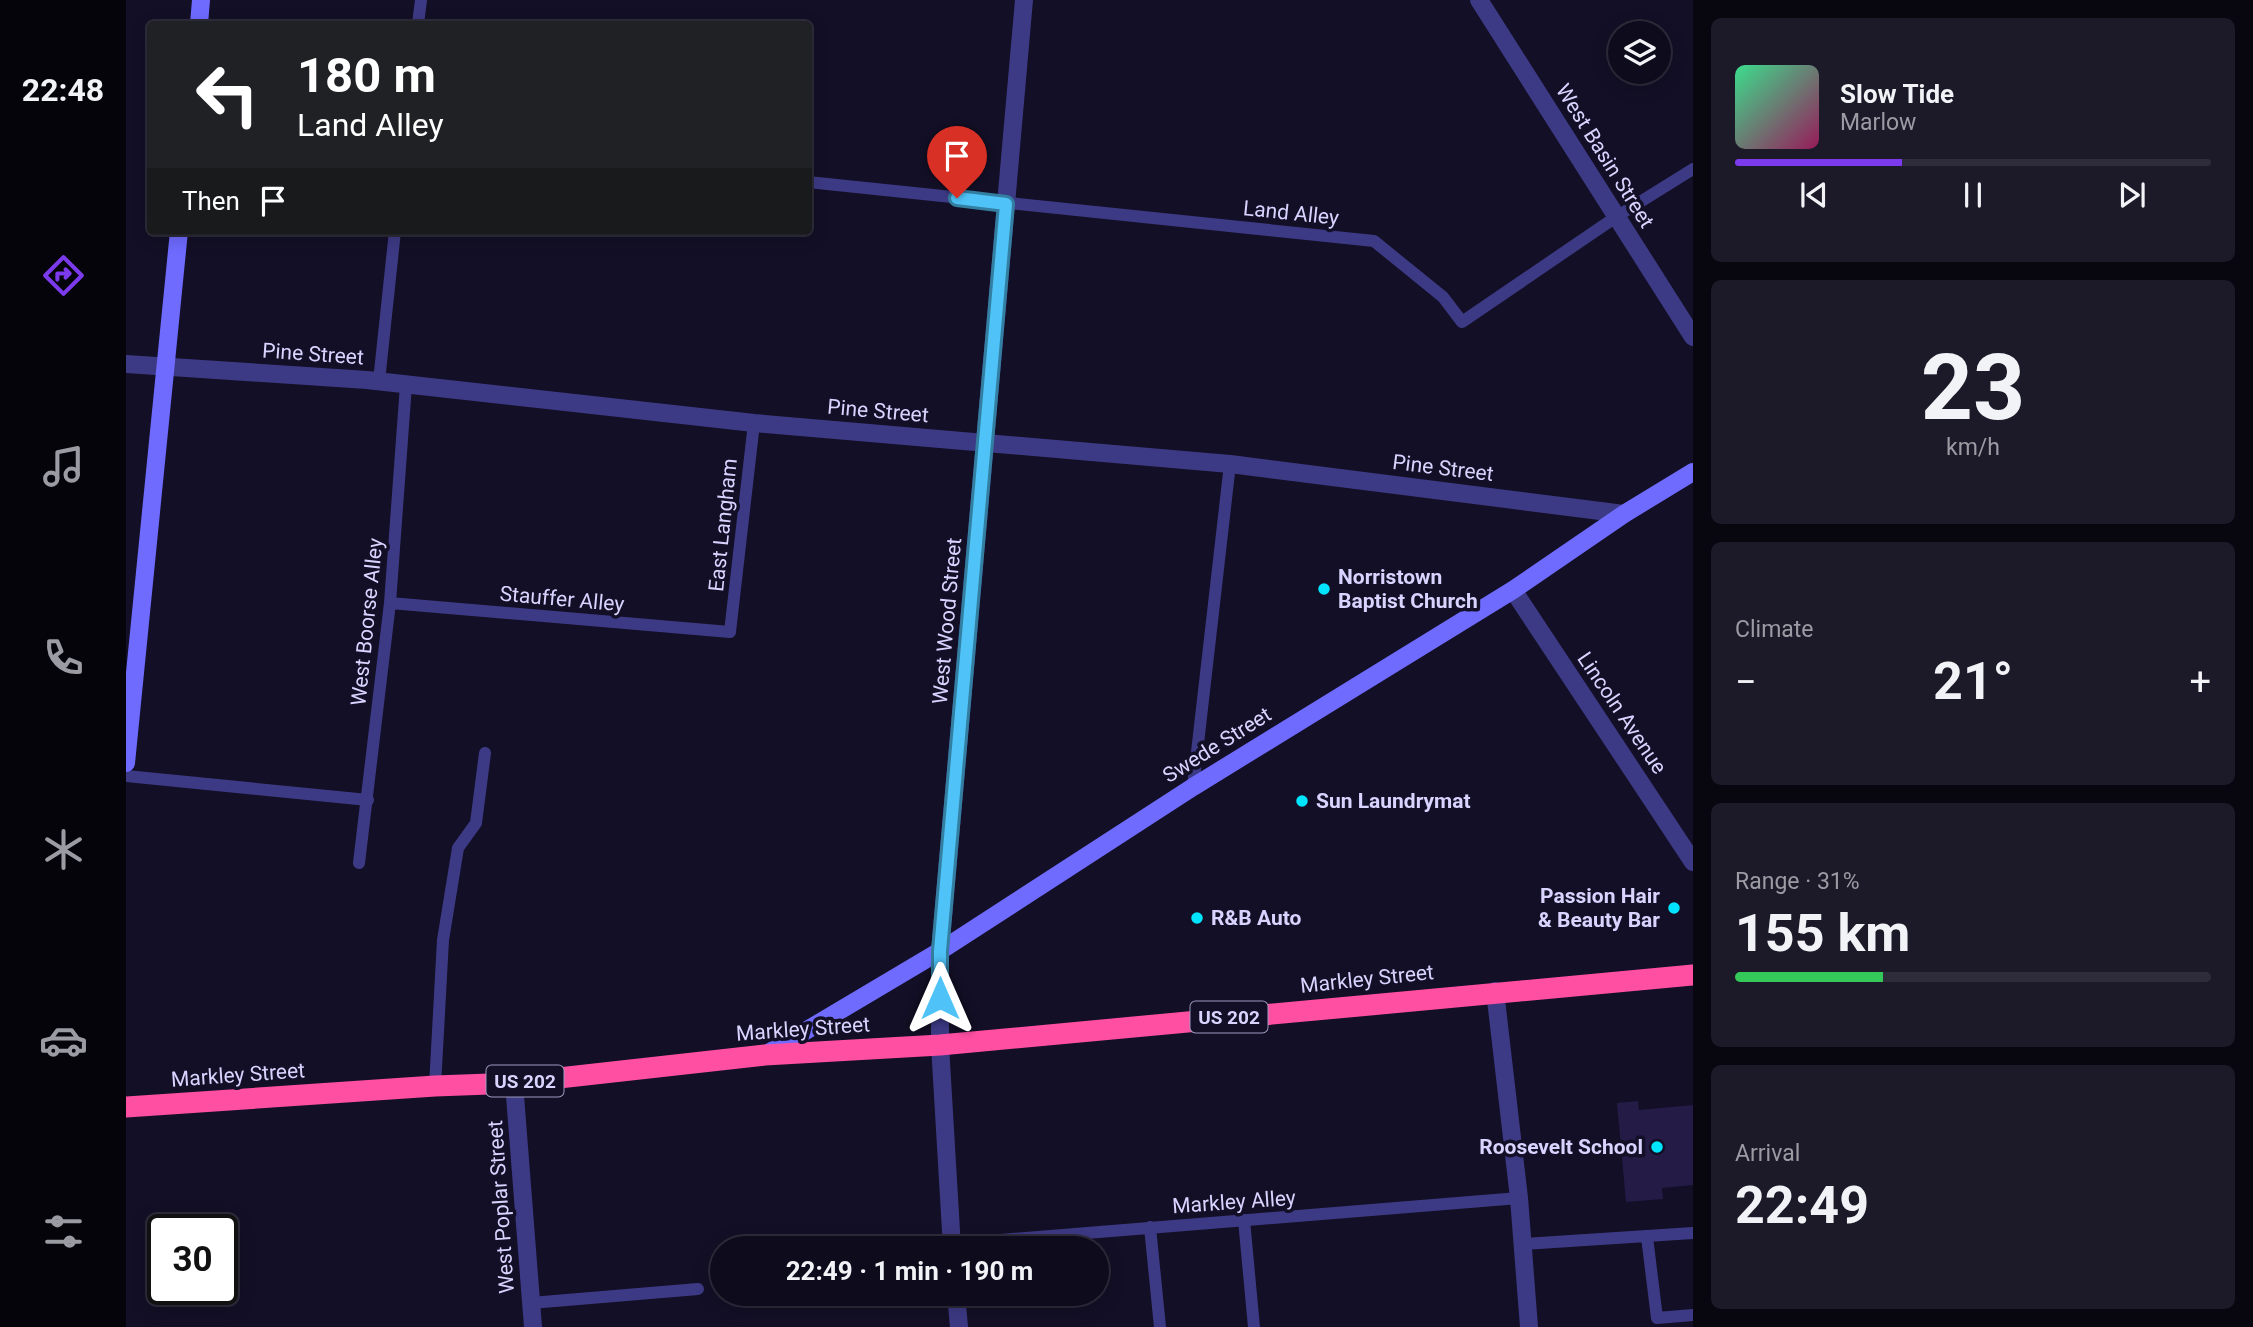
<!DOCTYPE html>
<meta charset="utf-8">
<style>
:root{--surface:#0e0b1c;--page:#1c1929;--text:#f1f3f6;--muted:#9b9ba3;--line:#2e2b3b;--accent:#7c3aed}
body{margin:0;font-family:Roboto,sans-serif;background:var(--page);color:var(--text);height:100vh;display:flex;flex-direction:column;font-size:26px;white-space:nowrap}
*{box-sizing:border-box;margin:0}
p{font-size:23px;color:var(--muted)}
.icon{flex:none;width:38px;height:38px;fill:none;stroke:currentColor;stroke-width:2;stroke-linecap:round;stroke-linejoin:round}
.map{position:relative;flex:1;overflow:hidden}
.side{display:flex;flex-direction:column;gap:18px;padding:18px;background:#08060f;width:560px}
.side>*{flex:none}
.banner{position:absolute;left:21px;top:21px;width:665px;height:214px;border-radius:7px;box-shadow:0 4px 18px #0003,0 0 0 2px var(--line);background:#202124;color:#fff;overflow:hidden}
.buttons{position:absolute;left:1482px;top:21px;display:grid;gap:14px}
.buttons a{display:grid;place-items:center;width:63px;height:63px;border-radius:50%;background:var(--surface);box-shadow:0 4px 18px #0003,0 0 0 2px var(--line);font-size:35px}
.speed{position:absolute;left:21px;top:1214px;display:flex;gap:14px;font-size:35px;font-weight:700;text-align:center}
.speed>*{display:grid;place-content:center;width:91px;height:91px;border-radius:50%;background:var(--surface);box-shadow:0 4px 18px #0003,0 0 0 2px var(--line);line-height:1}
.speed .limit{border:4px solid #111;border-radius:10px;background:#fff;color:#111}
.pin{position:absolute;display:grid;place-items:center;width:60px;height:60px;color:#fff;margin:-72px -30px;border-radius:50% 50% 50% 0;rotate:-45deg;box-shadow:0 0 7px #0007}
.pin .icon{rotate:45deg}
.me{position:absolute;width:77px;margin:-38px;rotate:0deg;stroke-linejoin:round;filter:drop-shadow(0 0 5px #0008)}
.turn{display:flex;align-items:center;gap:24px;height:147px;padding:0 35px;font-size:32px}
.turn .icon{width:91px;height:91px;stroke-width:2.5}
.turn b{display:block;font-size:49px;line-height:60px}
.then{display:flex;align-items:center;height:66px;padding:0 35px;background:#0003;gap:14px;font-size:26px}
.big{font-size:52px;font-weight:700;line-height:1.1}
.side .card{flex:1;display:flex;flex-direction:column;justify-content:center;gap:10px;min-width:0;padding:0 24px;border-radius:10px;background:var(--page)}
.side .dial{align-items:center;gap:0}
.dial b{font-size:91px;line-height:1}
.song{display:flex;align-items:center;gap:21px}
.cover{width:84px;height:84px;border-radius:10px;background:linear-gradient(135deg,hsl(150 70% 55%),hsl(330 70% 35%))}
.played{height:7px;border-radius:4px;background:linear-gradient(90deg,var(--accent) 35%,var(--line) 35%)}
.keys{display:flex;justify-content:space-around;direction:ltr}
.heat{display:flex;justify-content:space-between;align-items:center;font-size:38px;direction:ltr}
.charge{height:10px;border-radius:5px;background:linear-gradient(90deg,#34c759 31%,var(--line) 0)}
.trip{position:absolute;left:584px;top:1236px;width:399px;height:70px;border-radius:35px;background:var(--surface);box-shadow:0 4px 18px #0003,0 0 0 2px var(--line);font-weight:700;line-height:70px;text-align:center}
main{display:flex;flex:1;min-height:0}
.dock{display:flex;flex-direction:column;width:126px;justify-content:space-around;align-items:center;background:#06040b;color:var(--muted)}
.dock .icon{width:49px;height:49px}
.dock .current{color:var(--accent)}
.dock b{font-size:32px;color:var(--text)}
.map>svg:first-child{display:block}
.building{fill:#241b47}
.lines{fill:none;stroke-linecap:round;stroke-linejoin:round}
.lane{stroke:#3d3a85;stroke-width:12}
.street{stroke:#3d3a85;stroke-width:18}
.secondary{stroke:#6f6bff;stroke-width:18}
.highway{stroke:#ff4fa3;stroke-width:21}
.route-casing{stroke:#337fa1;stroke-width:18}
.route{stroke:#4fc3f7;stroke-width:12}
.poi-dot{fill:#00e5ff;stroke:#130f26;stroke-width:2.5}
.labels{text-anchor:middle;dominant-baseline:central;stroke-width:7;stroke-linejoin:round;paint-order:stroke}
.shield{fill:#130f26;stroke:#9e99be;stroke-width:2}
.shield-label{font-size:19px;font-weight:bold;fill:#d9d4ff}
.street-label{font-size:21px;fill:#d9d4ff;stroke:#130f26}
.poi-label{font-size:21px;font-weight:bold;fill:#d9d4ff;stroke:#130f26;text-anchor:start}
</style>
<main>
<nav class="dock">
<b>22:48</b>
<svg class="icon current" aria-label="directions" viewBox="0 0 24 24"><path d="M12 3l9 9-9 9-9-9zM9 14v-3h6M13 9l2 2-2 2"/></svg>
<svg class="icon" aria-label="music" viewBox="0 0 24 24"><path d="M9 18V5l10-2v13"/><circle cx="6" cy="18" r="3"/><circle cx="16" cy="16" r="3"/></svg>
<svg class="icon" aria-label="phone" viewBox="0 0 24 24"><path d="M5 4h4l2 5-3 2q2 4 5 5l2-3 5 2v4C11 20 4 13 5 4z"/></svg>
<svg class="icon" aria-label="climate" viewBox="0 0 24 24"><path d="M12 3v18M4 7l16 10M4 17L20 7"/></svg>
<svg class="icon" aria-label="car" viewBox="0 0 24 24"><path d="M5 17H2v-5l4-1 3-4h7l3 4 3 1v5h-3M9 17h6M6 11h13"/><circle cx="7" cy="17" r="2"/><circle cx="17" cy="17" r="2"/></svg>
<svg class="icon" aria-label="filters" viewBox="0 0 24 24"><path d="M4 7h16M4 17h16"/><circle cx="9" cy="7" r="2"/><circle cx="15" cy="17" r="2"/></svg>
</nav>
<div class="map">
<svg width="1567" height="1327" viewBox="0 0 1567 1327">
<rect width="100%" height="100%" fill="#130f26"/>
<path class="building" d="M1512,1101l1,9 54,-5v80l-31,3 1,11 -37,3 -9,-99z"/>
<g class="lines">
<path class="lane" d="M292,24l3,-24
M682,182l566,59 69,56 19,25 154,-105 77,-48
M253,381l16,-150
M264,603l340,29 24,-209
M0,776l242,24
M1067,787l37,-323
M233,863l31,-260 16,-218
M309,1086l8,-146 15,-92 18,-25 9,-70
M1118,1220l10,107
M1024,1227l10,100
M1521,1237l10,81 36,-3
M825,1244l568,-46
M1397,1244l170,-11
M405,1303l167,-14"/>
<path class="street" d="M1353,0l214,337
M0,364l241,16 387,43 476,41 394,50
M1387,590l180,272
M1369,991l24,207 10,129
M388,1083l19,244
M826,1248l-12,-203v-94l84,-951
M830,1293l3,34"/>
<path class="secondary" d="M73,24l2,-24
M0,763l53,-532
M639,1055l175,-104 253,-164 320,-197 111,-76 69,-42"/>
<path class="highway" d="M0,1107l309,-21 79,-3 251,-28 175,-10 753,-70"/>
</g>
<g class="lines">
<g class="route-casing">
<path id="route" d="M814,998v-47l66,-747 -49,-6"/>
</g>
<use href="#route" class="route"/>
</g>
<g class="poi-dot">
<circle cx="1198" cy="589" r="7"/>
<circle cx="1176" cy="801" r="7"/>
<circle cx="1548" cy="908" r="7"/>
<circle cx="1071" cy="918" r="7"/>
<circle cx="1531" cy="1147" r="7"/>
</g>
<g class="labels">
<g class="shield">
<rect x="1064.5" y="1001.5" width="77" height="31" rx="5"/>
<rect x="360.5" y="1065.5" width="77" height="31" rx="5"/>
</g>
<g class="shield-label">
<text x="1103" y="1017">US 202</text>
<text x="399" y="1081">US 202</text>
</g>
<g class="street-label">
<text transform="translate(1479 156) rotate(58)">West Basin Street</text>
<text transform="translate(1165 213) rotate(6)">Land Alley</text>
<text transform="translate(187 354) rotate(4)">Pine Street</text>
<text transform="translate(752 411) rotate(5)">Pine Street</text>
<text transform="translate(1317 468) rotate(7)">Pine Street</text>
<text transform="translate(597 525) rotate(-84)">East Langham</text>
<text transform="translate(436 599) rotate(5)">Stauffer Alley</text>
<text transform="translate(821 621) rotate(-85)">West Wood Street</text>
<text transform="translate(241 622) rotate(-84)">West Boorse Alley</text>
<text transform="translate(1496 713) rotate(56)">Lincoln Avenue</text>
<text transform="translate(1091 745) rotate(-32)">Swede Street</text>
<text transform="translate(1241 979) rotate(-6)">Markley Street</text>
<text transform="translate(677 1029) rotate(-4)">Markley Street</text>
<text transform="translate(112 1075) rotate(-4)">Markley Street</text>
<text transform="translate(1108 1202) rotate(-4)">Markley Alley</text>
<text transform="translate(375 1207) rotate(-94)">West Poplar Street</text>
</g>
<g class="poi-label">
<text x="1212" y="577">Norristown<tspan x="1212" dy="24">Baptist Church</tspan></text>
<text x="1190" y="801">Sun Laundrymat</text>
<text x="1534" y="896" text-anchor="end">Passion Hair<tspan x="1534" dy="24">&amp; Beauty Bar</tspan></text>
<text x="1085" y="918">R&amp;B Auto</text>
<text x="1517" y="1147" text-anchor="end">Roosevelt School</text>
</g>
</g>
</svg>
<div class="buttons">
<a><svg class="icon" aria-label="layers" viewBox="0 0 24 24"><path d="M12 4l9 5-9 5-9-5zM3 14l9 5 9-5"/></svg></a>
</div>
<div class="speed"><div class="limit">30</div></div>
<div class="pin" style="left:831px;top:198px;background:#d93025"><svg class="icon" aria-label="arrive" viewBox="0 0 24 24"><path d="M6 21V4h12l-3 4 3 4H6"/></svg></div>
<svg class="me" style="left:814px;top:998px" viewBox="-20 -20 40 40"><path d="M0-17L14 15 0 8-14 15z" fill="#4fc3f7" stroke="#fff" stroke-width="4"/></svg>
<div class="trip">22:49 · 1 min · 190 m</div>
<div class="banner">
<div class="turn"><svg class="icon" aria-label="left" viewBox="0 0 24 24"><path d="M17 20v-9H6M10 6l-5 5 5 5"/></svg><div><b>180 m</b>Land Alley</div></div>
<div class="then">Then<svg class="icon" aria-label="arrive" viewBox="0 0 24 24"><path d="M6 21V4h12l-3 4 3 4H6"/></svg></div>
</div>
</div>
<section class="side">
<div class="card">
<div class="song"><i class="cover"></i><div><b>Slow Tide</b><p>Marlow</p></div></div>
<div class="played"></div>
<div class="keys"><svg class="icon" aria-label="previous" viewBox="0 0 24 24"><path d="M18 5L8 12l10 7zM5 5v14"/></svg><svg class="icon" aria-label="pause" viewBox="0 0 24 24"><path d="M8 5v14M16 5v14"/></svg><svg class="icon" aria-label="next" viewBox="0 0 24 24"><path d="M6 5l10 7-10 7zM19 5v14"/></svg></div>
</div>
<div class="card dial"><b>23</b><p>km/h</p></div>
<div class="card"><p>Climate</p>
<div class="heat"><a>−</a><b class="big">21°</b><a>+</a></div>
</div>
<div class="card"><p>Range · 31%</p><b class="big">155 km</b><div class="charge"></div></div>
<div class="card"><p>Arrival</p><b class="big">22:49</b></div>
</section>
</main>
